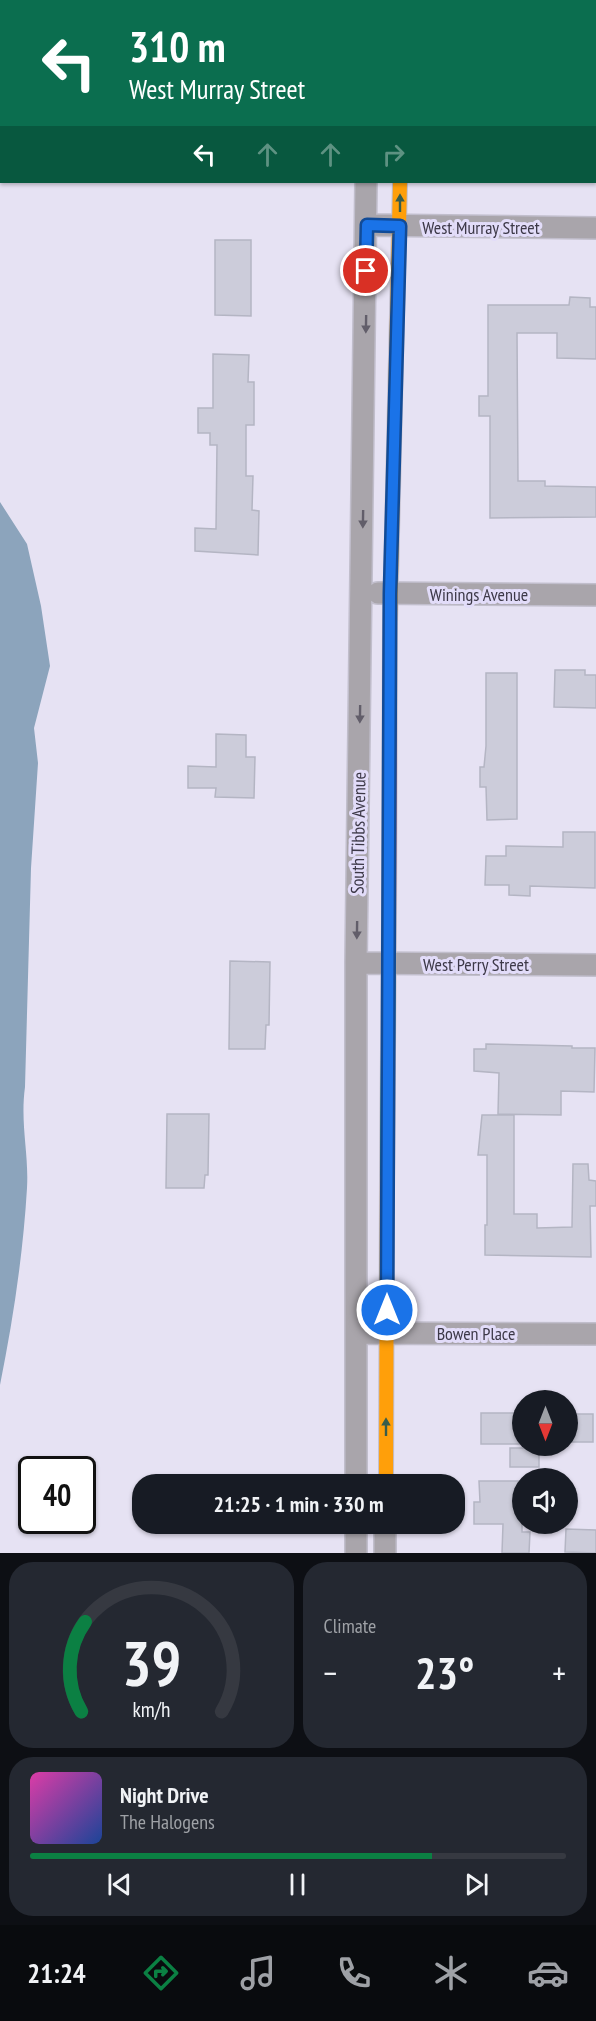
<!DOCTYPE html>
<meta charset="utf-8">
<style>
:root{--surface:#171b24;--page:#242831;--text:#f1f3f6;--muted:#9ea1a6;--line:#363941;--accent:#0b8043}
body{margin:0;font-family:"PT Sans Narrow",sans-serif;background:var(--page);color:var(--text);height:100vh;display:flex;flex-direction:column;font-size:22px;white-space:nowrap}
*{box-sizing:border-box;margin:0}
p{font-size:20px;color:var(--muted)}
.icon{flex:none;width:33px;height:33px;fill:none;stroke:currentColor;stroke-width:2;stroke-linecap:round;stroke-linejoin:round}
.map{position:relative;height:1553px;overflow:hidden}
.details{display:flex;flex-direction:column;gap:9px;padding:9px;background:#0d0f14;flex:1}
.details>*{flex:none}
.guide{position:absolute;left:0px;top:0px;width:597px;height:183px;box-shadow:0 2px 4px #0004;background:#0b6e4f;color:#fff;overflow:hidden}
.needle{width:39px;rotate:180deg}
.tools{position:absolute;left:512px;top:1390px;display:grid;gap:12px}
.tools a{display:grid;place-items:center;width:66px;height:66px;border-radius:50%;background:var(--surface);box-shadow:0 2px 4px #0004;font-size:30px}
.speed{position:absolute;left:18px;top:1456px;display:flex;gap:12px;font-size:30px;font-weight:700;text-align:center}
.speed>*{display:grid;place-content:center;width:78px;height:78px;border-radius:50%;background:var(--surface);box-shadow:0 2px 4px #0004;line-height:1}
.speed .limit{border:3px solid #111;border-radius:9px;background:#fff;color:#111}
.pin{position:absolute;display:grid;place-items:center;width:51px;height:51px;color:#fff;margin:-26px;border:3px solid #fff;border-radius:50%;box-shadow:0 2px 6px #0007}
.me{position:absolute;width:66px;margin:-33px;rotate:0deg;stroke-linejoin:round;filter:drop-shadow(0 0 4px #0008)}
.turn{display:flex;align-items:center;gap:21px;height:126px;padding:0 30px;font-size:27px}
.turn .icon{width:78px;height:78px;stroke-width:2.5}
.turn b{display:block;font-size:42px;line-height:51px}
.lanes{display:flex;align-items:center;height:57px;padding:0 30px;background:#0003;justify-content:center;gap:30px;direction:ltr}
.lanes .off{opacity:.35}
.big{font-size:45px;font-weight:700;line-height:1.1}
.details .widget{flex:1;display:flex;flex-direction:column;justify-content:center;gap:9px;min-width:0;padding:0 21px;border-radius:24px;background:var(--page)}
.details .dial{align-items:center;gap:0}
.dial svg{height:156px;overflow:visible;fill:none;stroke:var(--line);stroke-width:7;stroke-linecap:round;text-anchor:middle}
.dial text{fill:var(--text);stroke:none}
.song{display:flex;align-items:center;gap:18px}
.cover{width:72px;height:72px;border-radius:9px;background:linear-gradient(135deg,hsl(320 70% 55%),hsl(220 70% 35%))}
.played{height:6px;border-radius:3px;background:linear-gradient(90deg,var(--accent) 75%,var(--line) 75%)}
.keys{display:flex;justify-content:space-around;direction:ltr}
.heat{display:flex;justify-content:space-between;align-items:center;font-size:33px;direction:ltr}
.details .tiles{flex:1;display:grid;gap:9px;grid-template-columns:1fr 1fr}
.widget:last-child{grid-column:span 2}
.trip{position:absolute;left:132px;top:1474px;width:333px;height:60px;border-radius:24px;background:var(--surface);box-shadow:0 2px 4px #0004;font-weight:700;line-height:60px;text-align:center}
.dock{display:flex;height:96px;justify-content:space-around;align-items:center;background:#090b0e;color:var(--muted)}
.dock .icon{width:42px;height:42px}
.dock .on{color:var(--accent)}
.dock b{font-size:27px;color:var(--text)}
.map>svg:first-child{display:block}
.water{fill:#8ca4bc}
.building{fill:#ccccda;stroke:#b4b5c3;stroke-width:1.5}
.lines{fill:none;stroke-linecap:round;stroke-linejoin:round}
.street-casing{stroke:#c1becc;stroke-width:24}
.fast-casing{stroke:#c1becc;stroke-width:16}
.slow-casing{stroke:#c1becc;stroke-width:16}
.jam-casing{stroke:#c1becc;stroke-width:16}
.street{stroke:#a9a5ab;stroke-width:21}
.fast{stroke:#30b455;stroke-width:14}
.slow{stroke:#ff9f0a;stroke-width:14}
.jam{stroke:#e5322d;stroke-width:14}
.oneway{fill:#385d4b}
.oneway2{fill:#625e6a}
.route-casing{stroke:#114b97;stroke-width:15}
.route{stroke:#1a73e8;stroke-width:10}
.labels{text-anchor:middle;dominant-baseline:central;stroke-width:6;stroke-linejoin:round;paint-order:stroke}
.street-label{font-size:18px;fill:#3c3847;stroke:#e2dcf9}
</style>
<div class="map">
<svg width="596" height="1553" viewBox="0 0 596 1553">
<rect width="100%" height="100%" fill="#e6e2f3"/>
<path class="water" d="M0,502l27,42 14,62 9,60 -16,62 4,35 -7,105 -6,219c-5,37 4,66 2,101 -4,67 -14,132 -27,197z"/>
<path class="building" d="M215,240h36v76l-36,-1z
M570,297l20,1v9h6v52l-39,-1v-25h-40l1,148h27v5l51,1v30l-106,1v-102h-11v-20h9v-91h81z
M213,354l36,1 -1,27h6v43h-8v51h7l-1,34 7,1 -1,44 -63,-4v-23l21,1 1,-84h-7v-12h-12v-25h15z
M555,670h30v5h11v33l-42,-1z
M486,673h31v146l-30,1 -1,-33h-6v-20h4l2,-21z
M216,734l30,1v22h9l-1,41 -39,-1 1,-9h-28v-22l28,1z
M563,832h32v56l-65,-2v10l-21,-1v-10h-24l1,-29h20v-10l57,1z
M230,961l40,1 -1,63h-3l-1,24h-36z
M486,1044l86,2v2h23l-1,44 -33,-1v24l-63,-1 1,-41 -25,-2v-22h12z
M167,1114h42l-1,61h-3l-1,13h-38z
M482,1115h32v99h23v14l35,-1 1,-63h15l1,16 7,1v25h-6l1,51 -106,-2v-30h2v-70h-9z
M481,1413h41v31h-41z
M567,1414h26v28h-26z
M510,1448h29v19h-29z
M479,1481h43v51h8l-1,21h-27l1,-29h-29v-22h6z
M566,1529l30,1v23l-31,-1z"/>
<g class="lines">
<g class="street-casing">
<path id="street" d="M367,225l229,3
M378,593l218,2
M356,963l240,2
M356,1333l240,1
M356,1485v-522l10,-781
M356,1524v29
M385,1553v-29"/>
</g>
<g class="fast-casing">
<path id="fast" d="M387,1178l2,-256"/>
</g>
<g class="slow-casing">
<path id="slow" d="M390,622l10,-440
M386,1485l1,-307"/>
</g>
<g class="jam-casing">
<path id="jam" d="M389,922l1,-300"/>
</g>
<use href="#street" class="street"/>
<use href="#fast" class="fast"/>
<use href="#slow" class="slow"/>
<use href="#jam" class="jam"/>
</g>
<defs><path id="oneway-solid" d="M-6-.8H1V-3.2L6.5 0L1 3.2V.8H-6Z" transform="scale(1.5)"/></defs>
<g class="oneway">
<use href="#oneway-solid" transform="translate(400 203) rotate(-90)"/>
<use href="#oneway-solid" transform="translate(386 1427) rotate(-90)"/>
</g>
<g class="oneway2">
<use href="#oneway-solid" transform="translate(366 324) rotate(91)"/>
<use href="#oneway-solid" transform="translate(363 519) rotate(91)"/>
<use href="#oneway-solid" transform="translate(360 714) rotate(91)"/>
<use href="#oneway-solid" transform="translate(357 930) rotate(91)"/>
</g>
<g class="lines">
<g class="route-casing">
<path id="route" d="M366,271l1,-46 33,1 -10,368 -3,716"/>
</g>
<use href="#route" class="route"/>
</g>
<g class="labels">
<g class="street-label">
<text x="481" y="227">West Murray Street</text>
<text x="479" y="594">Winings Avenue</text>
<text transform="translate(358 833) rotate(-89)">South Tibbs Avenue</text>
<text x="476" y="964">West Perry Street</text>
<text x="476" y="1333">Bowen Place</text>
</g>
</g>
</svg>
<div class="tools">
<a><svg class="needle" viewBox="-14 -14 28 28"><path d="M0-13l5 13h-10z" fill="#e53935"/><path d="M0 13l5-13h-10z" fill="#9ea1a6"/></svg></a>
<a><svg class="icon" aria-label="sound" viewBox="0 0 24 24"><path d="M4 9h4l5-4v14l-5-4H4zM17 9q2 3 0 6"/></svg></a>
</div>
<div class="speed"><div class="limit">40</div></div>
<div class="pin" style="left:366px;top:271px;background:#d93025"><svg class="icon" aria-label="arrive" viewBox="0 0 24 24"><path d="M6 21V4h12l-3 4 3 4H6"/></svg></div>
<svg class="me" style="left:387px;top:1310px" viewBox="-20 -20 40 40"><circle r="17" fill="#1a73e8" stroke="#fff" stroke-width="3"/><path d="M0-11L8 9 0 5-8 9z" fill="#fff"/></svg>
<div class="trip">21:25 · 1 min · 330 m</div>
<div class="guide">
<div class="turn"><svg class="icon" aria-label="left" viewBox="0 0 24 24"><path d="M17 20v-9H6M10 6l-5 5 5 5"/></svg><div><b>310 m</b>West Murray Street</div></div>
<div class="lanes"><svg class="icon" aria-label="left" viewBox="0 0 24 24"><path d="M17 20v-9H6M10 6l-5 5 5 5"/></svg><svg class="icon off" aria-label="ahead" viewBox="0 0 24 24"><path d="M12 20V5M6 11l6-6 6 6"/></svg><svg class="icon off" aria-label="ahead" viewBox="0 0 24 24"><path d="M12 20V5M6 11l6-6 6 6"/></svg><svg class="icon off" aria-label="right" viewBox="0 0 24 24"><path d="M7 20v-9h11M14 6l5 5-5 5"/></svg></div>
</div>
</div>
<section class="details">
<div class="tiles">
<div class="widget dial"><svg viewBox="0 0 100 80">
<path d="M14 69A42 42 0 1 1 86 69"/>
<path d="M14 69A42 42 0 0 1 16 23" stroke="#0b8043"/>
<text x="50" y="56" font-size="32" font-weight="700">39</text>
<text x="50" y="72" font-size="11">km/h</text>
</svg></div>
<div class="widget"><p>Climate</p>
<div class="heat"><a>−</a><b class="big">23°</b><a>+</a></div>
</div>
<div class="widget">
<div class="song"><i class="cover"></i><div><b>Night Drive</b><p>The Halogens</p></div></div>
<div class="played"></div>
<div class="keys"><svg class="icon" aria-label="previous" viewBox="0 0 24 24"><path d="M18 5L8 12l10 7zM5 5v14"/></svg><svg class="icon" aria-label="pause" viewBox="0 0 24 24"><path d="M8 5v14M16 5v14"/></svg><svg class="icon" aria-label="next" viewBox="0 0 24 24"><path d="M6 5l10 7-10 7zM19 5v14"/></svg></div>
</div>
</div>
</section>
<nav class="dock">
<b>21:24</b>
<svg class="icon on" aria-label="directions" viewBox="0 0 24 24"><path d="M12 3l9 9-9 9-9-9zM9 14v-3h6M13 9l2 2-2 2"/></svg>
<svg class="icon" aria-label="music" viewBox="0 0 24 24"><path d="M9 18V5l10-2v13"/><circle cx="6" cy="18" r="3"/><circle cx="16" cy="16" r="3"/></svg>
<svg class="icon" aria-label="phone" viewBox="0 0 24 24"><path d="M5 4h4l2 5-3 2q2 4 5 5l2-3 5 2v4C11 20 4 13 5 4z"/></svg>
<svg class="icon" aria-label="climate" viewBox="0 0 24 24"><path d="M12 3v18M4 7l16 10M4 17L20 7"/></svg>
<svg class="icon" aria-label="car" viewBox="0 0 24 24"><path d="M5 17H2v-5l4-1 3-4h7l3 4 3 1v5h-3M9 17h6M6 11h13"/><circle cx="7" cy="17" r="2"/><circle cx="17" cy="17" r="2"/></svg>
</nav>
